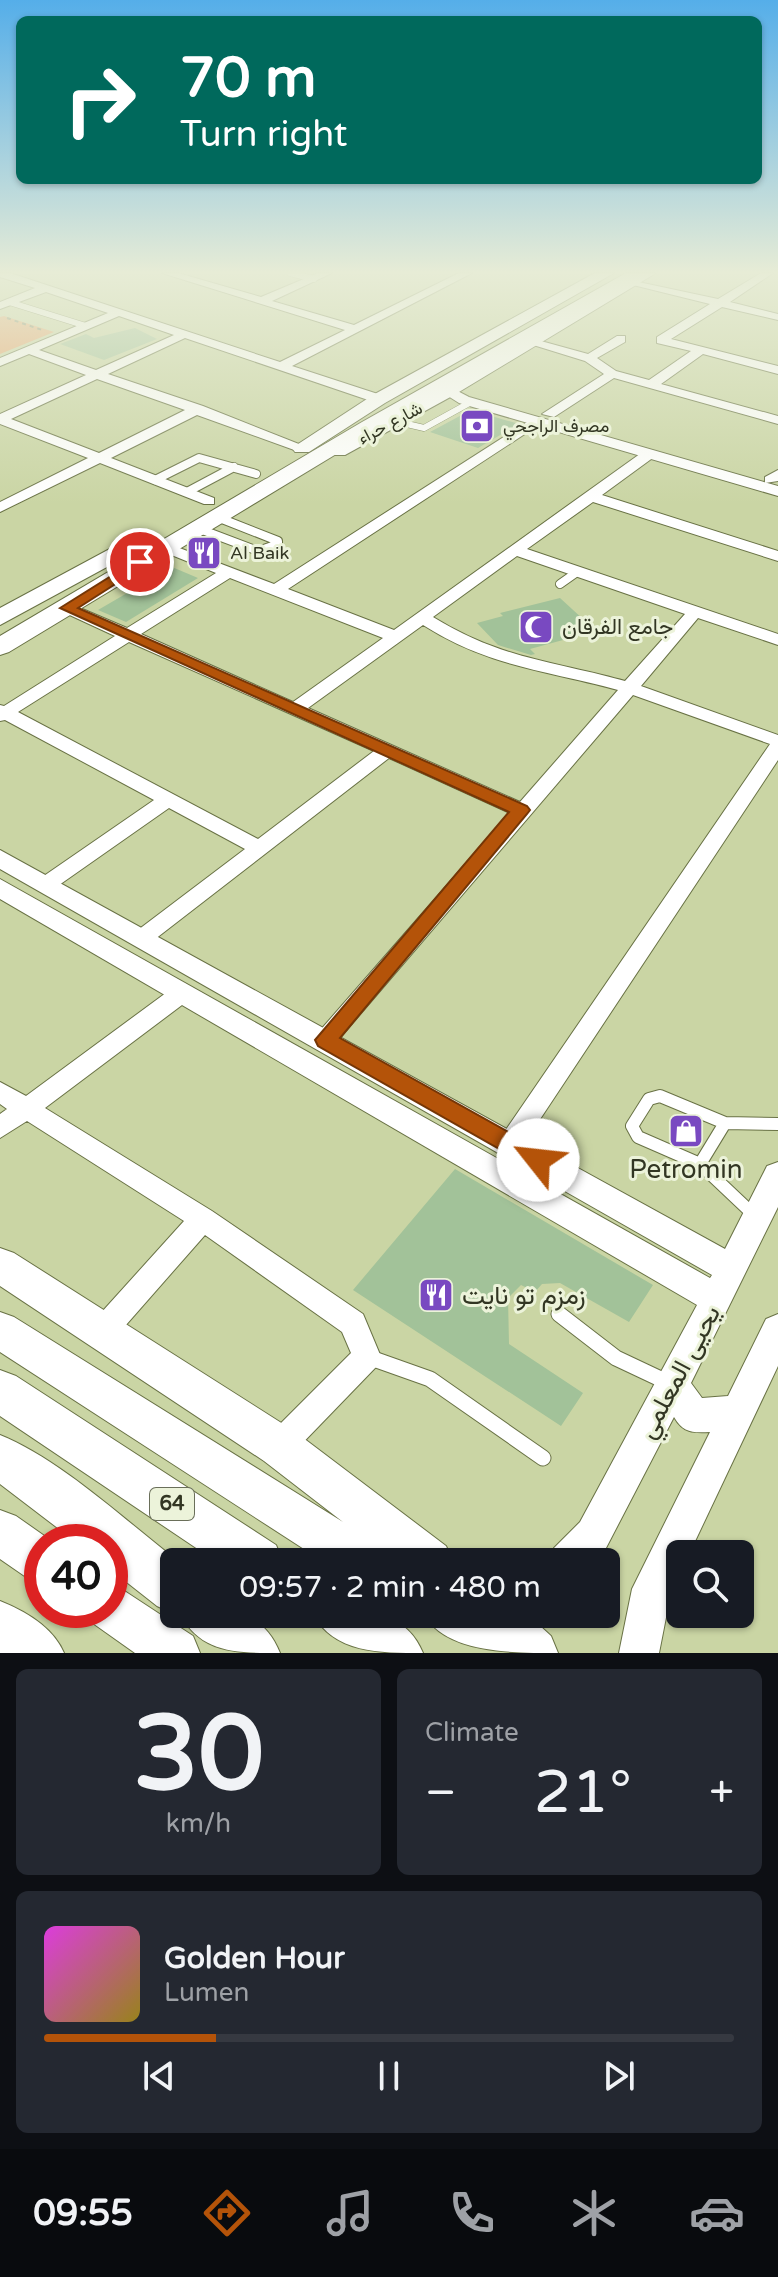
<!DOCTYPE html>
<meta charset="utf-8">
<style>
:root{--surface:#171b24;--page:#242831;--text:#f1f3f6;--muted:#9ea1a6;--line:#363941;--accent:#b45309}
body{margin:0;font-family:"Varela Round",Vazirmatn,sans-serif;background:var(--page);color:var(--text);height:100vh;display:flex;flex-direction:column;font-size:30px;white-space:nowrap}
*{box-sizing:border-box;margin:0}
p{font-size:26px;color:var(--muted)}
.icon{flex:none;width:44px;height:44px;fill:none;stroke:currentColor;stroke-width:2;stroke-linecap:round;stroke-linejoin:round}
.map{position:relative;height:1653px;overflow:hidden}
.details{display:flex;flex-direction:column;gap:16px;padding:16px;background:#0d0f14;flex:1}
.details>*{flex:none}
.hud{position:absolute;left:16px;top:16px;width:746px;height:168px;border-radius:12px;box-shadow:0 2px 6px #0004;background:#00695c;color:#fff;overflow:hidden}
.buttons{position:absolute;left:666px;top:1540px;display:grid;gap:16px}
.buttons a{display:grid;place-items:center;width:88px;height:88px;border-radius:12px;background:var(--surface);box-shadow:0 2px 6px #0004;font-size:40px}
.speed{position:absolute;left:24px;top:1524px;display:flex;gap:16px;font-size:40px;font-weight:700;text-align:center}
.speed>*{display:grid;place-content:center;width:104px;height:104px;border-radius:50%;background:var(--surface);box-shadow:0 2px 6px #0004;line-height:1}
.speed .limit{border:12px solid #d22;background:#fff;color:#111}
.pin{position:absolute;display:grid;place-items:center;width:68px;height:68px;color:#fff;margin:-34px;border:4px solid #fff;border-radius:50%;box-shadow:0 2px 8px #0007}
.me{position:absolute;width:88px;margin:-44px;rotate:299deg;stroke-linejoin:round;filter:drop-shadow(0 0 6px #0008)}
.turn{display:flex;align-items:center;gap:28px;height:168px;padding:0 32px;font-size:36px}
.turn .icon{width:104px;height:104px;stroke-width:2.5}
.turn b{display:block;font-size:56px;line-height:68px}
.big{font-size:60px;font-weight:600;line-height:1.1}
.details .card{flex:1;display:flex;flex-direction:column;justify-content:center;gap:12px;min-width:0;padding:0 28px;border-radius:12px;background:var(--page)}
.details .dial{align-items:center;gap:0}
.dial b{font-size:104px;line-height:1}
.song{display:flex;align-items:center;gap:24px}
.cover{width:96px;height:96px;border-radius:12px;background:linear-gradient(135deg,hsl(300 70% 55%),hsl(50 70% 35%))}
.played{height:8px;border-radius:4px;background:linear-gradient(90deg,var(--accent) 25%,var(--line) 25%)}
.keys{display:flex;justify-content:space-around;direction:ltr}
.heat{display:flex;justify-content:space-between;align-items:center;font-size:44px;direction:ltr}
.details .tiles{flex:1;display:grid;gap:16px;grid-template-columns:1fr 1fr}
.card:last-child{grid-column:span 2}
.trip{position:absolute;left:160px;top:1548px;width:460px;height:80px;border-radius:12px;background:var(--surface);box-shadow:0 2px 6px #0004;font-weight:600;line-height:80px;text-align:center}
.tab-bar{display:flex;height:128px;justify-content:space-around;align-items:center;background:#090b0e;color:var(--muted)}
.tab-bar .icon{width:56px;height:56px}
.tab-bar .on{color:var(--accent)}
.tab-bar b{font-size:36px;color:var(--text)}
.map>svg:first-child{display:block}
.green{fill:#eaa167}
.building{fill:#a2c299}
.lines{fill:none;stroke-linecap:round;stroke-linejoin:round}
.service-far3-casing{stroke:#697245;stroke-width:7}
.service-far2-casing{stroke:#697245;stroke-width:10}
.service-far1-casing{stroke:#697245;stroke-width:14}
.service-casing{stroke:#697245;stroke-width:17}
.minor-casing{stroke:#697245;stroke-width:2}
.tertiary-casing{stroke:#697245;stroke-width:2}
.secondary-casing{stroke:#697245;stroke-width:2}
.primary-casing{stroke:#697245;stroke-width:2}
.path{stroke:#79805f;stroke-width:2;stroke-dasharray:4 4;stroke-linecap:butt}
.service-far3{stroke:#fff;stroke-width:6}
.service-far2{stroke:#fff;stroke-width:8}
.service-far1{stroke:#fff;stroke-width:12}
.service{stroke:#fff;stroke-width:15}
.minor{fill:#fff;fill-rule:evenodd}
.tertiary{fill:#fff;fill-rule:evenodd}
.secondary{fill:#fff;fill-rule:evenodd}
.primary{fill:#fff;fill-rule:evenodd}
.route{fill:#b45309;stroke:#753606;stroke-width:2}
.labels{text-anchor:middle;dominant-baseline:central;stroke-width:6;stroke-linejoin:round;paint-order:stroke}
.far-street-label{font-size:18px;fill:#323623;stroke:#ecf3da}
.far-poi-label{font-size:18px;fill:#323623;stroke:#ecf3da;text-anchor:start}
.shield{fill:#ecf3da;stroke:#6a6f5a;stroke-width:2}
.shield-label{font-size:20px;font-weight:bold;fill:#323623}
.poi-label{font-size:22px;fill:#323623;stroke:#ecf3da;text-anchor:start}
.near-poi-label{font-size:26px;fill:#323623;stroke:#ecf3da}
.near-street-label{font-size:26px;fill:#323623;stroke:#ecf3da}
</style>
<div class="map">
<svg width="778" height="1653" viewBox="0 0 778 1653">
<rect width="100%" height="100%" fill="#cad5a4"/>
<path class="green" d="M4,316l50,16 -54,22v-37z"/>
<path class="building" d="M135,328l22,11 -53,21 -44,-16 26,-10 8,4z
M471,410l48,14 -41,24 -48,-16z
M172,567l26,11 -72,44 -28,-12z
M560,598l36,33 -66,18 5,5 -4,1 -33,-10 -21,-22 26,-7 -3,-3z
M455,1169l198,116 -24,37 -69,-39 -18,1 -7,8 -14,-7 -13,13 1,46 74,49 -22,33 -208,-136z"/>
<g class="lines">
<g class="service-far3-casing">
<path id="service-far3" d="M290,273l24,6
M9,302l77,24
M394,421l30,7 47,-26"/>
</g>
<g class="service-far2-casing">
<path id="service-far2" d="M155,480l44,-22 57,16
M187,492l47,-25
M197,528l61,23 20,-7v-3l-61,-24
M560,584l17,-12"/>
</g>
<g class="service-far1-casing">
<path id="service-far1" d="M700,1164l25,-41
M755,1216l-55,-52 -62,-27 -6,-11 17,-27 11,-3 65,27 53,1"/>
</g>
<g class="service-casing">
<path id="service" d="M559,1314l57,44 53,25
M368,1357l62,22 113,79"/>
</g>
<g class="minor-casing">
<path id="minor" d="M0,273h10l270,89 65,-32 -183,-57h16l83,24 57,-24h14l-60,28 82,24 105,-52h13l-180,93 92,30v6h-10l-189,-64 -77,36 95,32 106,42 -12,3 -100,-36 -86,43 103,40v6h-10l-104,-41 -100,49v-10l88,-44 -88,-34v-10l86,-39 -57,-21 -29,12v-8l108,-45 -62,-21 -46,17v-7l35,-14 -35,-11zM119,316l55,19 -78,35 -57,-20zM97,379l88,31 -86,43 -88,-34z
M761,273h12l-43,29 48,12v6l-56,-13 -51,32 107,27v8l-75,-20 -42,30 117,32v8l-164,-46 -60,39 -12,-3 62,-40 -19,-13 -55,-17v-6l58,16 29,-18h8v6l-28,16 19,13 33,9 42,-29 -34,-8v-6l53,-33 -81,-20v-4l89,19z
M535,417l7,4 -2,3 -252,165 106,41 250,-179h10v6l-52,38 176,56v10l-185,-59 -66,47 251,85v11l-80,-27 -57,68 137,49v25l-259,391 -9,3 -9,-3 -4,-7 4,-7 269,-393 -137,-49 -300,351 -8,3 -8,-3 -4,-6 4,-6 193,-221 -121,-55 -239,185h-16l-3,-5 3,-5 111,-84 -76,-41 -117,82h-14l-3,-5 3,-5 116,-80 -149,-80 -5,1v-16l4,1 111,-70 -54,-25v-6h12l54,23 89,-55 -57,-23v-6h10l105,40zM517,556l168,58 -60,67c-73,-20 -124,-22 -192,-64zM230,578l153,60 -90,64 -152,-68zM423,625c66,42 122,45 195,65l-98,112 -212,-94zM129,642l245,109 -116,88 -240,-127z
M778,470v11l-13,2v-6z
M182,985l8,2 3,6 -3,6 -145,109 167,103 151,103 18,43 -4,9 -87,90 -11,5 -11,-5 -4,-10 4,-10 83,-83 -9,-21 -137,-97 -94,107 -10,4 -10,-4 -4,-9 4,-9 93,-103 -157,-100 -27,17v-24l7,-5 -7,-5v-22l26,14 148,-109z"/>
</g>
<g class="tertiary-casing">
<path id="tertiary" d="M448,386l21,11 309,89v10l-319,-93 -19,-12z
M0,850l725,399 42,-83 11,-4v45l-87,176 11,15 26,-2 38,-77 12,-5v52l-89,188h-9v19l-9,19 -12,61h-40l13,-64 78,-157c-17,1 -27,1 -36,-15l-68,131 -12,14h-45l5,-14 26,-26 117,-217 -697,-406v-20l710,399 2,-3 -712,-406z"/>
</g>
<g class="secondary-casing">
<path id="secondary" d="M595,273h19l-229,130 -76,49h-14l-3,-4 81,-53z
M638,273h18l-202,122 -109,60h-14l-3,-4z
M0,1248l14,5 280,178 152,115 7,16h-59l-9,-7 3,7h-64l-324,-210v-40l14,5 329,205 -79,-61 -264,-175z
M0,1510l16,6 37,26h-11v42l-16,-7 -26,-18z
M110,1585l16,7 67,44 7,17h-65l-41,-29 -6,-14h22z
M0,1601c25,10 53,26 64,52h-64z
M424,1614h103l24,22 7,17c-47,0 -113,0 -134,-39z"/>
</g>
<g class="primary-casing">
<path id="primary" d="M626,273h19l-269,157 -367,222 -9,3v-19l362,-214z
M145,530l8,2 3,5 -3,5 -153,83v-17z
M0,1370l16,6 260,169 7,17h-66l-217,-146z
M0,1435c60,24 127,87 179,127h-5v52l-17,-8 -47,-37v-27h-34l-76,-58z
M180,1614c45,0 80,-10 100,39 -45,0 -79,0 -100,-39z
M313,1614c44,0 90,-10 110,39 -44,0 -89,0 -110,-39z"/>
</g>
<path class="path" d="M7,318l35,12"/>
<use href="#service-far3" class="service-far3"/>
<use href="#service-far2" class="service-far2"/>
<use href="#service-far1" class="service-far1"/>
<use href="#service" class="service"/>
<use href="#minor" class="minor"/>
<use href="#tertiary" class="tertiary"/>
<use href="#secondary" class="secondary"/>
<use href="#primary" class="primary"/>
</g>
<linearGradient id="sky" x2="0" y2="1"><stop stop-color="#55aee9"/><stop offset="0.54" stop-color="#e7ecd6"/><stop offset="1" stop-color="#e7ecd6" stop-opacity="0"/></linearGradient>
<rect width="778" height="504" fill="url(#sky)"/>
<path class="route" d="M140,558l7,4 -2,3 -67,43 449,198 3,4 -3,4 -187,224 206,115 3,7 -3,6 -8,3 -9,-3 -211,-120 -3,-6 194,-228 -449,-204z"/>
<defs>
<g id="bank-square" transform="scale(1.8)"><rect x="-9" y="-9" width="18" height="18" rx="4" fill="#7949c1" stroke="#ecf3da"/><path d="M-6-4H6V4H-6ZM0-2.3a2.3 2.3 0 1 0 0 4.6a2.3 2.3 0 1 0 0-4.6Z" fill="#fff"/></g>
<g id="restaurant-square" transform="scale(1.8)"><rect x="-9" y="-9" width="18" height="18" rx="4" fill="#7949c1" stroke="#ecf3da"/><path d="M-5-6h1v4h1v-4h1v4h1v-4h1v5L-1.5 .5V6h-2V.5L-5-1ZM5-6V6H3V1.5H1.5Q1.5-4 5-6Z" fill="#fff"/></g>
<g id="mosque-square" transform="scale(1.8)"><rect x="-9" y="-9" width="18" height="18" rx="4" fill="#7949c1" stroke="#ecf3da"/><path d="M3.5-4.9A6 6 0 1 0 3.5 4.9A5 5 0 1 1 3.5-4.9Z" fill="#fff"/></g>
<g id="shop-square" transform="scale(1.8)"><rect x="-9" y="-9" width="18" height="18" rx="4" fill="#7949c1" stroke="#ecf3da"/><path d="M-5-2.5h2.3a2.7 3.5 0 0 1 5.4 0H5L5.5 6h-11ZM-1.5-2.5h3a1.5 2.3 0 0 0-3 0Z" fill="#fff"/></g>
</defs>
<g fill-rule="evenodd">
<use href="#bank-square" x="477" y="426"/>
<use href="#restaurant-square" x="204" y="553"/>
<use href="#mosque-square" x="536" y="627"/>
<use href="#shop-square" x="686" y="1131"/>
<use href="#restaurant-square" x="436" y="1295"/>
</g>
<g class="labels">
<g class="far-street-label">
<text transform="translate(390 423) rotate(-28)">شارع حراء</text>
</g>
<g class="far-poi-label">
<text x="503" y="426">مصرف الراجحي</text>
<text x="230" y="553">Al Baik</text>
</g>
<rect class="shield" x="150" y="1488" width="44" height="32" rx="6"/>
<g class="shield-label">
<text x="172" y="1504">64</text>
</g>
<g class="poi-label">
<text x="562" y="627">جامع الفرقان</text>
</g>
<g class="near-poi-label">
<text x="686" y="1169">Petromin</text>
<text x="462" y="1295" text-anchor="start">زمزم تو نايت</text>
</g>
<g class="near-street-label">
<text transform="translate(679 1372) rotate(-62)">يحيى المعلمي</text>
</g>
</g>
</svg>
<div class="buttons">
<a><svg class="icon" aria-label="search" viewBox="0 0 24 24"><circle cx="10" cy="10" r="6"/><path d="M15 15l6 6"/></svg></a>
</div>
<div class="speed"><div class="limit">40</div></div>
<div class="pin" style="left:140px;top:562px;background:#d93025"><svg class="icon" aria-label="arrive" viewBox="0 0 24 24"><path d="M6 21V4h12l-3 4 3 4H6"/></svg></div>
<svg class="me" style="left:538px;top:1160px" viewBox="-20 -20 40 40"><circle r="19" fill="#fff"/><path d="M0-13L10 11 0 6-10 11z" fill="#b45309"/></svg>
<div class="trip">09:57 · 2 min · 480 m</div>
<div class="hud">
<div class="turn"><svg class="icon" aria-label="right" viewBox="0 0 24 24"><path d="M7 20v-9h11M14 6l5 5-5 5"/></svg><div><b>70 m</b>Turn right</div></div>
</div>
</div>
<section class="details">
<div class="tiles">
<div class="card dial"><b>30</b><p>km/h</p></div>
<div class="card"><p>Climate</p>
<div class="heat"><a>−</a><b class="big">21°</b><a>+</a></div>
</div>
<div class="card">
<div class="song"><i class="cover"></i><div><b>Golden Hour</b><p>Lumen</p></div></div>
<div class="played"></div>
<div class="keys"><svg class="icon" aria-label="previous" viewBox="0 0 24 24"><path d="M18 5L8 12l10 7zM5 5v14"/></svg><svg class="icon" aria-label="pause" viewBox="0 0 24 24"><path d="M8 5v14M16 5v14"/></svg><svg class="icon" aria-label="next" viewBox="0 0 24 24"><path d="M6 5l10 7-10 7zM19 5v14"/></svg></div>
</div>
</div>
</section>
<nav class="tab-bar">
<b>09:55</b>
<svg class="icon on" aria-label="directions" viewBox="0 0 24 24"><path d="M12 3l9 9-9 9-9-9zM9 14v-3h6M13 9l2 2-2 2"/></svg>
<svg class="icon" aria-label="music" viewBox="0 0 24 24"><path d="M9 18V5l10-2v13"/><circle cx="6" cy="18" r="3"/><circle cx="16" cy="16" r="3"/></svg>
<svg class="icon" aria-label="phone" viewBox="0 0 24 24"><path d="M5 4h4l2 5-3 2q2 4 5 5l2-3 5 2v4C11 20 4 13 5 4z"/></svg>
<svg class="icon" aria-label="climate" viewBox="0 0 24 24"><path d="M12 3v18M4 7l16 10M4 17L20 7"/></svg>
<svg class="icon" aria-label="car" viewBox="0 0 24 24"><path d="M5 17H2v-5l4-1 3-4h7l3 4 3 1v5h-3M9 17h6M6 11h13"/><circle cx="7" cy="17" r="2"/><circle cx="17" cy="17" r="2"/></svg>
</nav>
